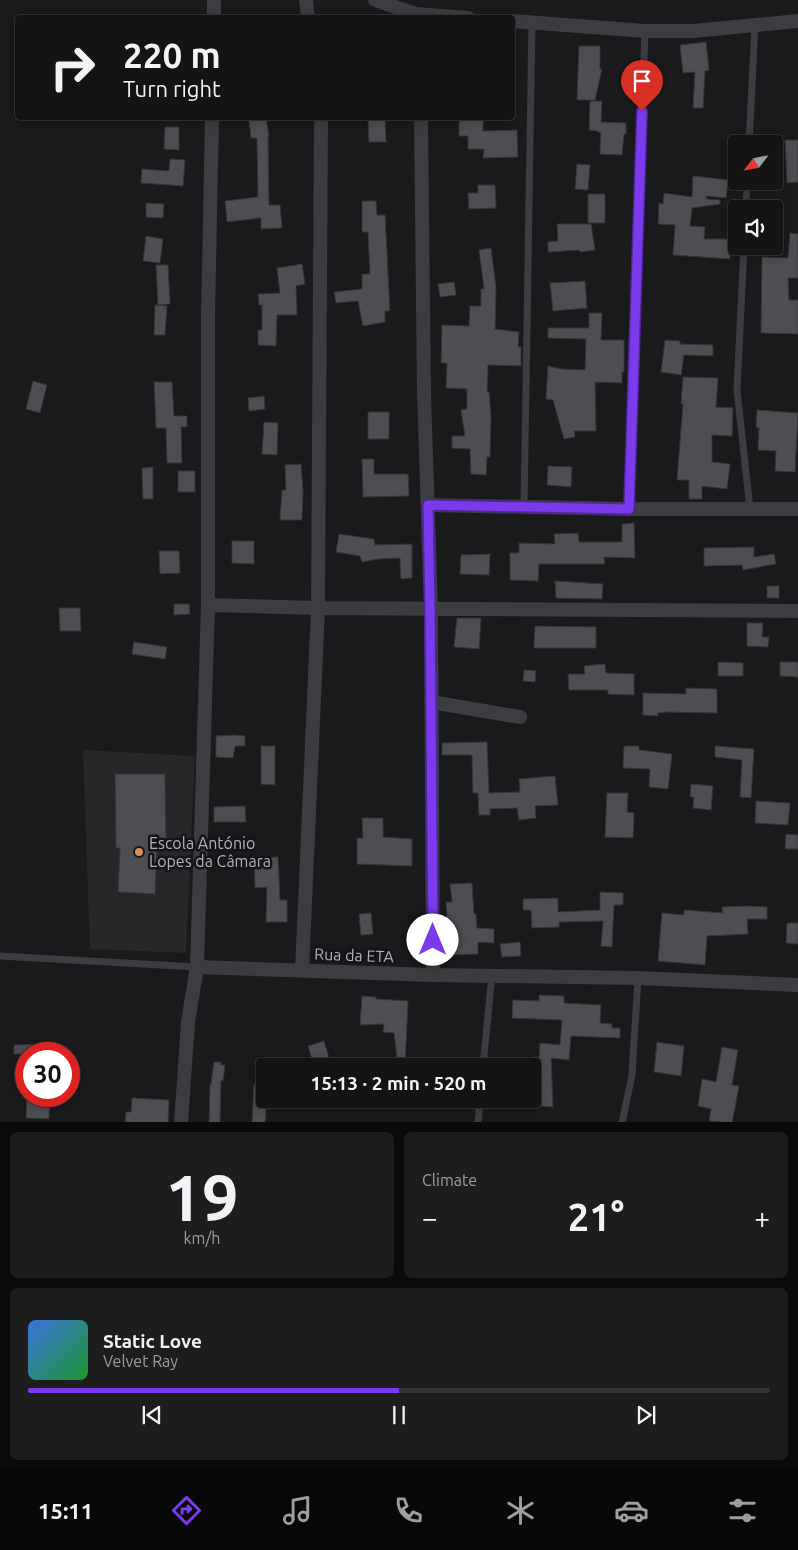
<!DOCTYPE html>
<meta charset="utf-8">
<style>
:root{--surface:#141415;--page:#1d1d1e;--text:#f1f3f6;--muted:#9d9ea0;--line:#333334;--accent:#7c3aed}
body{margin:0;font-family:Ubuntu,sans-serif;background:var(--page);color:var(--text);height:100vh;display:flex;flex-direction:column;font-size:19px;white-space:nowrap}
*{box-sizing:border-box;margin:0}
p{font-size:16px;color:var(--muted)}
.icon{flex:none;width:28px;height:28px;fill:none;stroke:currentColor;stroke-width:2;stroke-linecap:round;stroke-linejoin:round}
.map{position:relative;height:1122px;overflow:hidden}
.details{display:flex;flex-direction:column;gap:10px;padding:10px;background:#0b0b0c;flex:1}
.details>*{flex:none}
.hud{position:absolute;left:15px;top:15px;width:500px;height:105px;border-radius:5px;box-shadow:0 2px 12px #0003,0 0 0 1px var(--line);background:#141415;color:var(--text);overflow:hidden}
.needle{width:32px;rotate:238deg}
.fabs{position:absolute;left:728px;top:135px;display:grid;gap:10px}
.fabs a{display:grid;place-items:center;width:55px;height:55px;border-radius:5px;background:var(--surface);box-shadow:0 2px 12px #0003,0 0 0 1px var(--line);font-size:25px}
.speed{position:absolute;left:15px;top:1042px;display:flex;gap:10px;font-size:25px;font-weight:700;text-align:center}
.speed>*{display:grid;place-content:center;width:65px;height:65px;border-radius:50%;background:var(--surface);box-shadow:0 2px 12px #0003,0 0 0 1px var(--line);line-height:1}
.speed .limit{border:8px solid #d22;background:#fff;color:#111}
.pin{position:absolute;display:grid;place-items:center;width:42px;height:42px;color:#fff;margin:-51px -21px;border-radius:50% 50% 50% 0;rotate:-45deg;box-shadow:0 0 5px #0007}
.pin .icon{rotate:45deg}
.me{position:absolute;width:55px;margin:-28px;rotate:0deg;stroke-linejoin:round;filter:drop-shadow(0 0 4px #0008)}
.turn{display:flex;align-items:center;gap:18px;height:105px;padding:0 25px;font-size:22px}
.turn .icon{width:65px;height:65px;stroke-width:2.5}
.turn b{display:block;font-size:35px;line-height:42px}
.big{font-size:38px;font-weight:600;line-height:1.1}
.details .widget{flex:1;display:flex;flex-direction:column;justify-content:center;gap:8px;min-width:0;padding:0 18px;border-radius:8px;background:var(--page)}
.details .dial{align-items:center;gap:0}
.dial b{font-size:65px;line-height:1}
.song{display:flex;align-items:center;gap:15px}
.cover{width:60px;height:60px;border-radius:8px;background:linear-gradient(135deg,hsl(220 70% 55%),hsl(130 70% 35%))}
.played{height:5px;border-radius:2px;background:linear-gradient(90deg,var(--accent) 50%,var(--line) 50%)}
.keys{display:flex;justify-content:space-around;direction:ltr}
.heat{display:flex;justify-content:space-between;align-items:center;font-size:28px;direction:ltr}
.details .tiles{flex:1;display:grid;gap:10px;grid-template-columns:1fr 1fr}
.widget:last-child{grid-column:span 2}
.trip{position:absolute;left:256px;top:1058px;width:285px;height:50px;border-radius:5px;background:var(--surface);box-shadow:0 2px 12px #0003,0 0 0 1px var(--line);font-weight:600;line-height:50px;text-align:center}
.tabs{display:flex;height:80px;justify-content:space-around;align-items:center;background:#080808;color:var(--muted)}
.tabs .icon{width:35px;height:35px}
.tabs .on{color:var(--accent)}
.tabs b{font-size:22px;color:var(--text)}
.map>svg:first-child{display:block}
.built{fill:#262729}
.building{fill:#4c4e51;stroke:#343537}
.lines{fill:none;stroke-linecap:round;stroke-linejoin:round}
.lane{stroke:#3b3d40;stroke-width:7}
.street{stroke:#3b3d40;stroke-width:14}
.route-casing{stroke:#51269a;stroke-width:12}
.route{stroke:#7c3aed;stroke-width:9}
.poi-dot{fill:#de8d4f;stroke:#151517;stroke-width:2}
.labels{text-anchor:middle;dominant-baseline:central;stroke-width:5;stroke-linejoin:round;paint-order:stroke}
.poi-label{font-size:16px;fill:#aeb4ba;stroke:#151517;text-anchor:start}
.street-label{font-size:16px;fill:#aeb4ba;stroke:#151517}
</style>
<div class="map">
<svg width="798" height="1123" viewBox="0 0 798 1123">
<rect width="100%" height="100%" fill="#1a1a1c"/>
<path class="built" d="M83,750l112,6 -9,197 -96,-4z"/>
<path class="building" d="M706,42l3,28 -4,1 -2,37h-10l2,-36 -12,1 -3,-28z
M579,46h21v23h2l-7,31h-18z
M590,101h12l-1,21 25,1v11h-2l-2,21 -22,-1 1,-21 -3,-1v-1l-9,-1z
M266,118l3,18h-1l1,69h11l2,23 -21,1v-11l-34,4 -2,-21 33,-4 -1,-59h-6l-2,-18z
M368,118h17l1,24h-17z
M459,118h24v13l34,-1 1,27 -35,1 1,-9h-16v-13h-9z
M165,127h14v23l-15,-1z
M785,140h13v42l-11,1z
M170,159l15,1 -2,26 -42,-3 1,-14 27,2z
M577,164l13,1 -2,25 -13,-1z
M693,176l35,4 -2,18 -20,-2 1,3 13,1v4l-28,4 -2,18 15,1 -1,12h26v20l-57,-4 2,-30 -17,-1 1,-21 4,1 1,-11 28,4z
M478,185h17l1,23 -27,1 -1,-16h10z
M588,194h17v29h-17z
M362,201h14l1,14h8l5,96h-5v11l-22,4 -5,-25 -22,2 -2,-11 28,-3v-15h8l-2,-42h-6z
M146,203l18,1 -1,14 -17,-1z
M557,224h34l4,26 -15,2 -1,-2 -31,2v-10l10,-1z
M790,233l8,1v44h-10l1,22h9v34l-37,-1 1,-76 26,1z
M146,236l17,3 -3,24 -17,-2z
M491,248l5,39 -1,42 24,3 -1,15h3v19l-33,-1 -1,27h2l2,25 -1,40h-3l-1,18 -15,-1 -1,-25 -18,-1v-12h13l-4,-26 6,-1v-20l-21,-1 1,-25h-6l1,-38 27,1 1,-20h11v-17h3l-5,-39z
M302,264l3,20 -9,2 1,29h-20l-1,31 -18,-1v-15h4v-25h-3l-1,-11 22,-1 -3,-25z
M156,265h12l2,39 -12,1z
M585,281l2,27 -34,3 -3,-28z
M454,282l2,13 -16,2 -2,-13z
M155,305l12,1 -2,29h-11z
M589,313h13l-1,27h23v32h-2v11l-27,-1 1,49h-22l1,6 -11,2 -11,-39 -7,-1 2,-33 13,3 24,1 1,-31 -38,-1v-10h41z
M665,340l15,1v3l33,1v11l-29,-1 -3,20 -20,-3z
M683,377l35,1 -2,29 17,1 -1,28 -20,-1v27l18,2 -3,25 -25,-3v13h-13v-19h-12l6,-76h-2z
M33,381l14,4 -7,28 -14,-4z
M154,382h18l2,34h13v11h-6l1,36h-15l-1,-35h-10z
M264,396l1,13 -16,2 -1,-13z
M757,410l41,3 -3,59 -20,-1 1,-20 -18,-1 1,-22 -3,-1z
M368,412h21v27h-21z
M264,422l14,1 -1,32 -15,-1z
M362,459h12v15h34l1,22 -46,1z
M301,464l2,27 -1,29h-22l2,-30h4l-1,-25z
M548,466l24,1 -1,20 -24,-2z
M153,467v32h-10l-1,-31z
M178,471h17v21h-17z
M634,523l1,35 -31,-1 1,7h-66l-1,17 -28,-1v-27h9v-10l36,1 -1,-10 24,-1 1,9h43v-18z
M339,534l35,5 1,6 37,-1v34l-11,1 -1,-21 -22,1 -16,3 -2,-6 -24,-4z
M232,541h22v23l-22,-1z
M754,547v10l20,-3 2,10 -33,6 -1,-5 -38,1v-18z
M159,551h20l1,22 -20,1z
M490,554l-1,21 -29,-1 1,-19z
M555,581l48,3 -1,15 -46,-1z
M767,586h12v12h-12z
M174,604h15l1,10 -16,1z
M59,608h21l1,23h-21z
M457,618h24l-2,31 -25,-2z
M747,623h16l-1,14h7l-1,10 -21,-1z
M535,626l61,1v21h-62z
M134,642l33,5 -2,12 -33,-5z
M718,662l25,1v13h-25z
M780,662h18v15l-18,-1z
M605,664l1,9 28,1v21l-26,-1v-4h-39l-1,-16h17l-1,-8z
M524,670l12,1 -1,11 -12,-1z
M686,688l31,1v24l-50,-1 -9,1v3l-15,-1v-22l43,1z
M235,735l10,1v10h-10l-2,12 -17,-1v-21z
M487,742l2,51 31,-1 -1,-13 36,-3 3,29 -23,1 1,12 -17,2 -2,-12 -27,1v6h-11l-1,-22h-5l-1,-38h-30v-12z
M261,746h14v39l-14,-1z
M624,746h15v4l33,4 -4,35 -19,-2 1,-18 -27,-1z
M715,746l39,3 -3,49 -11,-1 2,-37 -27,-3z
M115,774h50l1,73h-9l-2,47 -37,-2 2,-44h-4z
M691,784l22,2 -2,24 -18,-2 1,-11h-4z
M607,793h21l-1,19 7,1 -1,25 -28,-1z
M756,801l34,2 -2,22 -33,-2z
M245,806l1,16h-32v-15z
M362,818h21v19l29,2v27l-55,-2v-26h6z
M786,834l12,1v14h-13z
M278,857l2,43h7v22h-21l1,-35 -12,1 -1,-30z
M472,883l2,31h2l1,14 17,1v14l-16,-1v12l-30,1 -2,-39 1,-1 -1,-13h6l-2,-18z
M600,892l23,1v12h-9l-2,42 -11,-1 2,-25 -44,1v5l-27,1 -1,-18h-8v-11l35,-1v14l42,-2z
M746,906l21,1v12h-20l1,15 -41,2 -2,29 -47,-4 4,-48 22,2v-5l39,3 -1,-6z
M371,913l2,21 -12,1 -2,-21z
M787,923h11v21l-12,-1z
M520,942l1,14 -19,1 -2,-13z
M539,995l25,1v7l37,2 -1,18 12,1v4h8v10l-49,-2 -2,24 -18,-2 2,49 -14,-1 -2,-34h-5v-15h7l1,-14 20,2 2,-25 -50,-2 1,-18 26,1z
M362,996l14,1v2l32,2 -3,65h-7l-4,-33 -11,-1 1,-8 -24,1z
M324,1041l5,17 -16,5 -5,-17z
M657,1042l27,4 -3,30 -27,-4z
M59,1044v10h-45v-9z
M722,1047l16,3 -6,35 7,1 -7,37 -23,-2 2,-12 -13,-3 4,-27 14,3z
M214,1062h7v3h4l-2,16 -2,-1 -1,43h-11l1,-39h1z
M254,1084l11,1v14h2l-2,24h-13z
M27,1096h23l-1,23 -23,-1z
M132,1098l37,2 -1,23h-43l1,-11h5z"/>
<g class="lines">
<path class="lane" d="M749,144l6,-119
M746,209l1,-28
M744,246l-7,144 13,119
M524,507l8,-484
M629,509l16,-478
M0,956l197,11
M483,1066l9,-91
M478,1123l2,-24
M622,1123l10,-48 6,-97"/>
<path class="street" d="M306,0l2,18
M375,0l41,14 52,4
M214,18v-18
M512,21l133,10h48l105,-10
M421,118l3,275 7,216 2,366
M428,505l201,4h169
M208,605l110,3 480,3
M431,702l89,15
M197,967l236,8 205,3 160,7
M302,971l16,-363 3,-490
M181,1123l7,-101 9,-55 11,-362v-290l4,-197"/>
</g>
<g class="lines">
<g class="route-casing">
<path id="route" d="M433,940l-3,-331 -2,-104 201,4 13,-398"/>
</g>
<use href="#route" class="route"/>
</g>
<circle class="poi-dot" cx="139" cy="852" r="5"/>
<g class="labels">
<g class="poi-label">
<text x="149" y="843">Escola António<tspan x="149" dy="18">Lopes da Câmara</tspan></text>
</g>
<g class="street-label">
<text transform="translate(354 955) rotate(2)">Rua da ETA</text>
</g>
</g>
</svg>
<div class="fabs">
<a><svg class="needle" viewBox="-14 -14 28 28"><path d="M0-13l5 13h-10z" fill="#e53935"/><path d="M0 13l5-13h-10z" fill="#9d9ea0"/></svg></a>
<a><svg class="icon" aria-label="sound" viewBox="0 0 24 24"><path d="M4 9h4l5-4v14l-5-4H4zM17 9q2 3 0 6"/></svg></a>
</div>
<div class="speed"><div class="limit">30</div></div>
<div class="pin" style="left:642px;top:111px;background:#d93025"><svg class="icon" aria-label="arrive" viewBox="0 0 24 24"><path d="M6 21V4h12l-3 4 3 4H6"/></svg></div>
<svg class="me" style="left:433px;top:940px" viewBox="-20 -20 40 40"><circle r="19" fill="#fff"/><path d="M0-13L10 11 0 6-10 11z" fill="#7c3aed"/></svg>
<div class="trip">15:13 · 2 min · 520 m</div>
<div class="hud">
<div class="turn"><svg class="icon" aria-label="right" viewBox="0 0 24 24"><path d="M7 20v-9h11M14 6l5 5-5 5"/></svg><div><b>220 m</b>Turn right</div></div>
</div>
</div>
<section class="details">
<div class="tiles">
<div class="widget dial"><b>19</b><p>km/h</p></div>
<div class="widget"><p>Climate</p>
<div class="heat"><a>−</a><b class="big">21°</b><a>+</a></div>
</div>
<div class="widget">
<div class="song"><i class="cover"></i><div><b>Static Love</b><p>Velvet Ray</p></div></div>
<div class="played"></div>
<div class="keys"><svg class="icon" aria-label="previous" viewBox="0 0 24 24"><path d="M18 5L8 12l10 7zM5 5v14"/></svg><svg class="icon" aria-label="pause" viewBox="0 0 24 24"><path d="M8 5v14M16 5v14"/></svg><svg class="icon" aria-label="next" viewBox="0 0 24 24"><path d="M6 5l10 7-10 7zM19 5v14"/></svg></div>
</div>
</div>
</section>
<nav class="tabs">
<b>15:11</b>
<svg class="icon on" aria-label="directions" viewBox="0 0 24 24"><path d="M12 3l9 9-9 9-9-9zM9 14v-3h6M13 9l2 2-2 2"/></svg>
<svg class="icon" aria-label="music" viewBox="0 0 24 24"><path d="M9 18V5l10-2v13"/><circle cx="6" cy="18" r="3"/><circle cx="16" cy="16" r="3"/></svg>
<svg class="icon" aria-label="phone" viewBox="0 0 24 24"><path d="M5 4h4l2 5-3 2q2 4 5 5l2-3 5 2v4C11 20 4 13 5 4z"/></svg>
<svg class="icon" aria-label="climate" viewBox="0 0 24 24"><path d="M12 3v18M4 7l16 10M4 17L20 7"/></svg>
<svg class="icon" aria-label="car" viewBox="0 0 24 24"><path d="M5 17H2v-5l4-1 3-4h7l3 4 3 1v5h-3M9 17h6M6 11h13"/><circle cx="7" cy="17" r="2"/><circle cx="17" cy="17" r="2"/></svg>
<svg class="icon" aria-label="filters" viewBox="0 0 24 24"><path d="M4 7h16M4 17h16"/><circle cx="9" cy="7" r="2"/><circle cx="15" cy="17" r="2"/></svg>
</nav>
